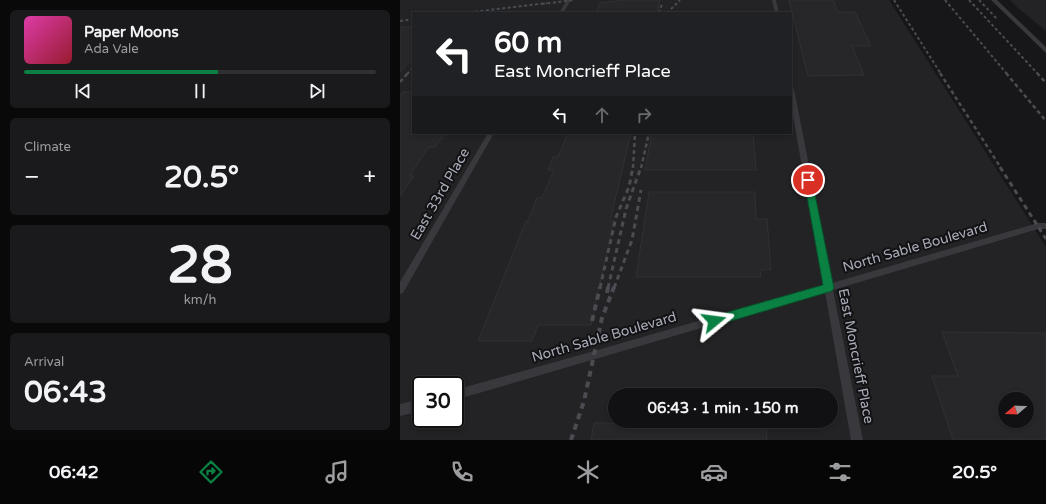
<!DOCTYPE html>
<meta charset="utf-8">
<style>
:root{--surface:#111012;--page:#1a191b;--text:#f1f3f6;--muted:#9c9d9f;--line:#303032;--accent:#0b8043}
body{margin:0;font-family:"Varela Round",sans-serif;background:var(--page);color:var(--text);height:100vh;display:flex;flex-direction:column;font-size:15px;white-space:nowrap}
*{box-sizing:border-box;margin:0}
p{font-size:13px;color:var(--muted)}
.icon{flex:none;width:22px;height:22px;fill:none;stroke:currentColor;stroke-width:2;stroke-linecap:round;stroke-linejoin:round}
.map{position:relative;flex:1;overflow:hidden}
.side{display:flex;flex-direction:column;gap:10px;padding:10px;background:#09090a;width:400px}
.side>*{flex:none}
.top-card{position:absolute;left:12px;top:12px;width:380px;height:122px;border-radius:0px;box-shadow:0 2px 6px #0003,0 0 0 1px var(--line);background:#202124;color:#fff;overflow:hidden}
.needle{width:26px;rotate:251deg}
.tools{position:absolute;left:598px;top:392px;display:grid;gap:8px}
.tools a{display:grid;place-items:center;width:36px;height:36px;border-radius:50%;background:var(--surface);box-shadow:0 2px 6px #0003,0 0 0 1px var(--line);font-size:20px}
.speed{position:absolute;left:12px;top:376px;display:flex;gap:8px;font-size:20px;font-weight:700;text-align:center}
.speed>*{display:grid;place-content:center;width:52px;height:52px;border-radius:50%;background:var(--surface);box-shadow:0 2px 6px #0003,0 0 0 1px var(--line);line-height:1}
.speed .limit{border:2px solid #111;border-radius:6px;background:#fff;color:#111}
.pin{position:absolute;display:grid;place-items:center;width:34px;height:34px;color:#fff;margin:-17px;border:2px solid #fff;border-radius:50%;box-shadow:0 1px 4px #0007}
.me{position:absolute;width:44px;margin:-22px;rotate:74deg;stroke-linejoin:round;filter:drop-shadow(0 0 3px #0008)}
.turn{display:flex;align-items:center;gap:14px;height:84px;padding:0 16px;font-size:18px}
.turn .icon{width:52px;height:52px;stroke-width:2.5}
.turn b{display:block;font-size:28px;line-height:34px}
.lanes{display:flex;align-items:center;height:38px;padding:0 16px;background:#0003;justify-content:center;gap:20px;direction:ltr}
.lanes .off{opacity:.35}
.big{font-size:30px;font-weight:700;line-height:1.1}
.side .tile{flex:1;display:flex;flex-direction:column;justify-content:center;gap:6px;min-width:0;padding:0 14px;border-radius:6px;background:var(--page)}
.side .dial{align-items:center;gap:0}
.dial b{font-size:52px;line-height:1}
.song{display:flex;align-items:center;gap:12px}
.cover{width:48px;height:48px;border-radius:6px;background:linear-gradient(135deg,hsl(320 70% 55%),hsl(350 70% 35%))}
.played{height:4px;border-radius:2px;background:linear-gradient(90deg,var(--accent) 55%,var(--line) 55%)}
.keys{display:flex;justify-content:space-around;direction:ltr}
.heat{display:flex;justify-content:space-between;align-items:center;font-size:22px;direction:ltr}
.trip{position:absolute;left:208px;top:388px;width:230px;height:40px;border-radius:20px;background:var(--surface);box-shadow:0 2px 6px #0003,0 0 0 1px var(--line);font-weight:700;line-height:40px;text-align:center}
.dock{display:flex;height:64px;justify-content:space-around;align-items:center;background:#070607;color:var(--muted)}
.dock .icon{width:28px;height:28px}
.dock .current{color:var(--accent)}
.dock b{font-size:18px;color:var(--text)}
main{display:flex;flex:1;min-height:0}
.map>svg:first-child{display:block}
.built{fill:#232325;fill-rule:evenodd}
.building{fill:#272729;stroke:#313134;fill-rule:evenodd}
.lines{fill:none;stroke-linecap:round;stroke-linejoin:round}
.minor{fill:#38383d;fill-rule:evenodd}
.tertiary{fill:#38383d;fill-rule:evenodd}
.rail-far3{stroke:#4b4c52;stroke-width:2;stroke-dasharray:3 2.5;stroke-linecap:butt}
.rail-far2{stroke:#4b4c52;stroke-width:2.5;stroke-dasharray:4 3;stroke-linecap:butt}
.rail-far1{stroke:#4b4c52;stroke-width:3;stroke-dasharray:5 4;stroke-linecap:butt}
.rail{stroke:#4b4c52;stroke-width:4;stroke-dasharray:6 5;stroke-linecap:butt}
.route{fill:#0b8043;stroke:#07532c}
.labels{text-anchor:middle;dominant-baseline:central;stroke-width:4;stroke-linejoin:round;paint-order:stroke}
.street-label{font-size:14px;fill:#a9acb8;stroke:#121113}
</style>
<main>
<section class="side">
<div class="tile">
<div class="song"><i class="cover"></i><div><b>Paper Moons</b><p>Ada Vale</p></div></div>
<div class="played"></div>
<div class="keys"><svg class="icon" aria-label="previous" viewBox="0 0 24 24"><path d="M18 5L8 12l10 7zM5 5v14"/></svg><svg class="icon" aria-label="pause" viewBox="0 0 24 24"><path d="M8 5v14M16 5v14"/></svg><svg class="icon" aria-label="next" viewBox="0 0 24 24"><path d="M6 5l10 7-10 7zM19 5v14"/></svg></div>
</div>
<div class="tile"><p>Climate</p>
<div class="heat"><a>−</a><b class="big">20.5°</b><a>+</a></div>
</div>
<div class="tile dial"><b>28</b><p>km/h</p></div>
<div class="tile"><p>Arrival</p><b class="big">06:43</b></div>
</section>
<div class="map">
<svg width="646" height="440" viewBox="0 0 646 440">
<rect width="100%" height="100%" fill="#171618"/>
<path class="built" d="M0,0h489l157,247v193h-646zM13,13h378v120h-378zM21,385h34v34h-34zM215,395h216v26h-216zM605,399h22v22h-22z
M610,0h36v31l-27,-22z"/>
<path class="building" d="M223,0h37l-3,13h-61l4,-10z
M389,0h44l5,12h17l16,34h-19l12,29 -56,1z
M0,27h13v31l-13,14z
M3,92h10v41h32l-10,14h-6l-20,29h5l-14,20v-101z
M168,133h63l-21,88h4l-23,104h-53l-6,16h-54l48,-120h2l9,-23h5l12,-28h-6l5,-13h5z
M252,133h101l3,37h-111z
M249,192h106l1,27h11l4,51h-11l1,7h-125z
M542,332l104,1v107h-93l-21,-64h26zM605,399h22v22h-22z
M194,423l172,2 1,15h-176z"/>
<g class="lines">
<path class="minor" d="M167,0h4l-8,13h-4z
M372,0h4l3,13h-4z
M391,87l3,2 38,194 206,-60h8v6h-8l-205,61 30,150h-12l-26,-148 -370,108v-10l139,-39 229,-66 -32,-180z
M88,133h6l-91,160 -3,1v-12z
M21,399v12l-21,5v-12z"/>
<path class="tertiary" d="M591,0h6l49,47v6z"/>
<path class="rail-far3" d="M494,0l47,74
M545,0l62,74
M569,0l69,74
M579,0l18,19
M142,4l32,-4
M64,13l83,-10
M259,13l3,-9
M267,13l13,-13
M0,21l13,-2
M7,74l6,-6"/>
<path class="rail-far2" d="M540,73l61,95
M606,73l40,48
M637,73l9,10
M0,82l8,-9
M233,168l2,-35
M241,168l8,-35"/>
<path class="rail-far1" d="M600,167l46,72
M200,288l16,-71 13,-30 4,-20
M208,288l18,-79 15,-42
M214,288l18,-48 9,-50"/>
<path class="rail" d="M207,293l1,-6
M192,321l8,-34
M171,440l13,-39 18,-83 12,-31"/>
</g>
<path class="route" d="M408,177l4,3 22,108 -2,3 -118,35 -4,-1 -1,-4 1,-3 4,-2 109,-31 -19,-105z"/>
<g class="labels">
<g class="street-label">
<text transform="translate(40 194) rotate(-60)">East 33rd Place</text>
<text transform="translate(515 247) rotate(-16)">North Sable Boulevard</text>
<text transform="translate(204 337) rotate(-16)">North Sable Boulevard</text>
<text transform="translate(456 356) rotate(79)">East Moncrieff Place</text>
</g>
</g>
</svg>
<div class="tools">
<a><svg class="needle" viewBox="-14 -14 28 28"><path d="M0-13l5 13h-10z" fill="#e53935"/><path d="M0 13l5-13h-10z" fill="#9c9d9f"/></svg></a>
</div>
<div class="speed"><div class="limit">30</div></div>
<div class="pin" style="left:408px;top:180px;background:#d93025"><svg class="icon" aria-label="arrive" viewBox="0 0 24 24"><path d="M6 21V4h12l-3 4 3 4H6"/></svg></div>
<svg class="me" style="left:314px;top:321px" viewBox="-20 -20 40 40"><path d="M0-17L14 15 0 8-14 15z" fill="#0b8043" stroke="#fff" stroke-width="4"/></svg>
<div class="trip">06:43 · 1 min · 150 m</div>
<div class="top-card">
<div class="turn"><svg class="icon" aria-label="left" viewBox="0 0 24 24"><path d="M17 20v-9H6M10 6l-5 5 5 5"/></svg><div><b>60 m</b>East Moncrieff Place</div></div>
<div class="lanes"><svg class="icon" aria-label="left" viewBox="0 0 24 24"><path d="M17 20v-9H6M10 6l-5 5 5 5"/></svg><svg class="icon off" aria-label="ahead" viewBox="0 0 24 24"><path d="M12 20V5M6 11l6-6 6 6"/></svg><svg class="icon off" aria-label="right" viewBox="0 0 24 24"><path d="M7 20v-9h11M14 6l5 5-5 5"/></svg></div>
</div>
</div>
</main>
<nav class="dock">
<b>06:42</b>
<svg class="icon current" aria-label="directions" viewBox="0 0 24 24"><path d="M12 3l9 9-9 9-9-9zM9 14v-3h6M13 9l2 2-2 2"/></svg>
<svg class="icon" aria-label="music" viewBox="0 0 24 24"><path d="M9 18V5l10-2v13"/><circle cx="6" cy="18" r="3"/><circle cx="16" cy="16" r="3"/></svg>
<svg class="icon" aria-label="phone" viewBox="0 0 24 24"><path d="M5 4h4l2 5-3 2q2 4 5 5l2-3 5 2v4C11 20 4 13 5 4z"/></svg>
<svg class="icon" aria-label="climate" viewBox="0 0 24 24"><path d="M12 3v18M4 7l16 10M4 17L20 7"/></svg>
<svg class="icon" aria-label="car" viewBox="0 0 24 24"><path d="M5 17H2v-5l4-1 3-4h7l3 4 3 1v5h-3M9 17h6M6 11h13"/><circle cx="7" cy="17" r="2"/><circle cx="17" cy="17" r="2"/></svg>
<svg class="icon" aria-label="filters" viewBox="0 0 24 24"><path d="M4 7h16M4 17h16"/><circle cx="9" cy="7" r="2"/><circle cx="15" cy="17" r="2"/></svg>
<b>20.5°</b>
</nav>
